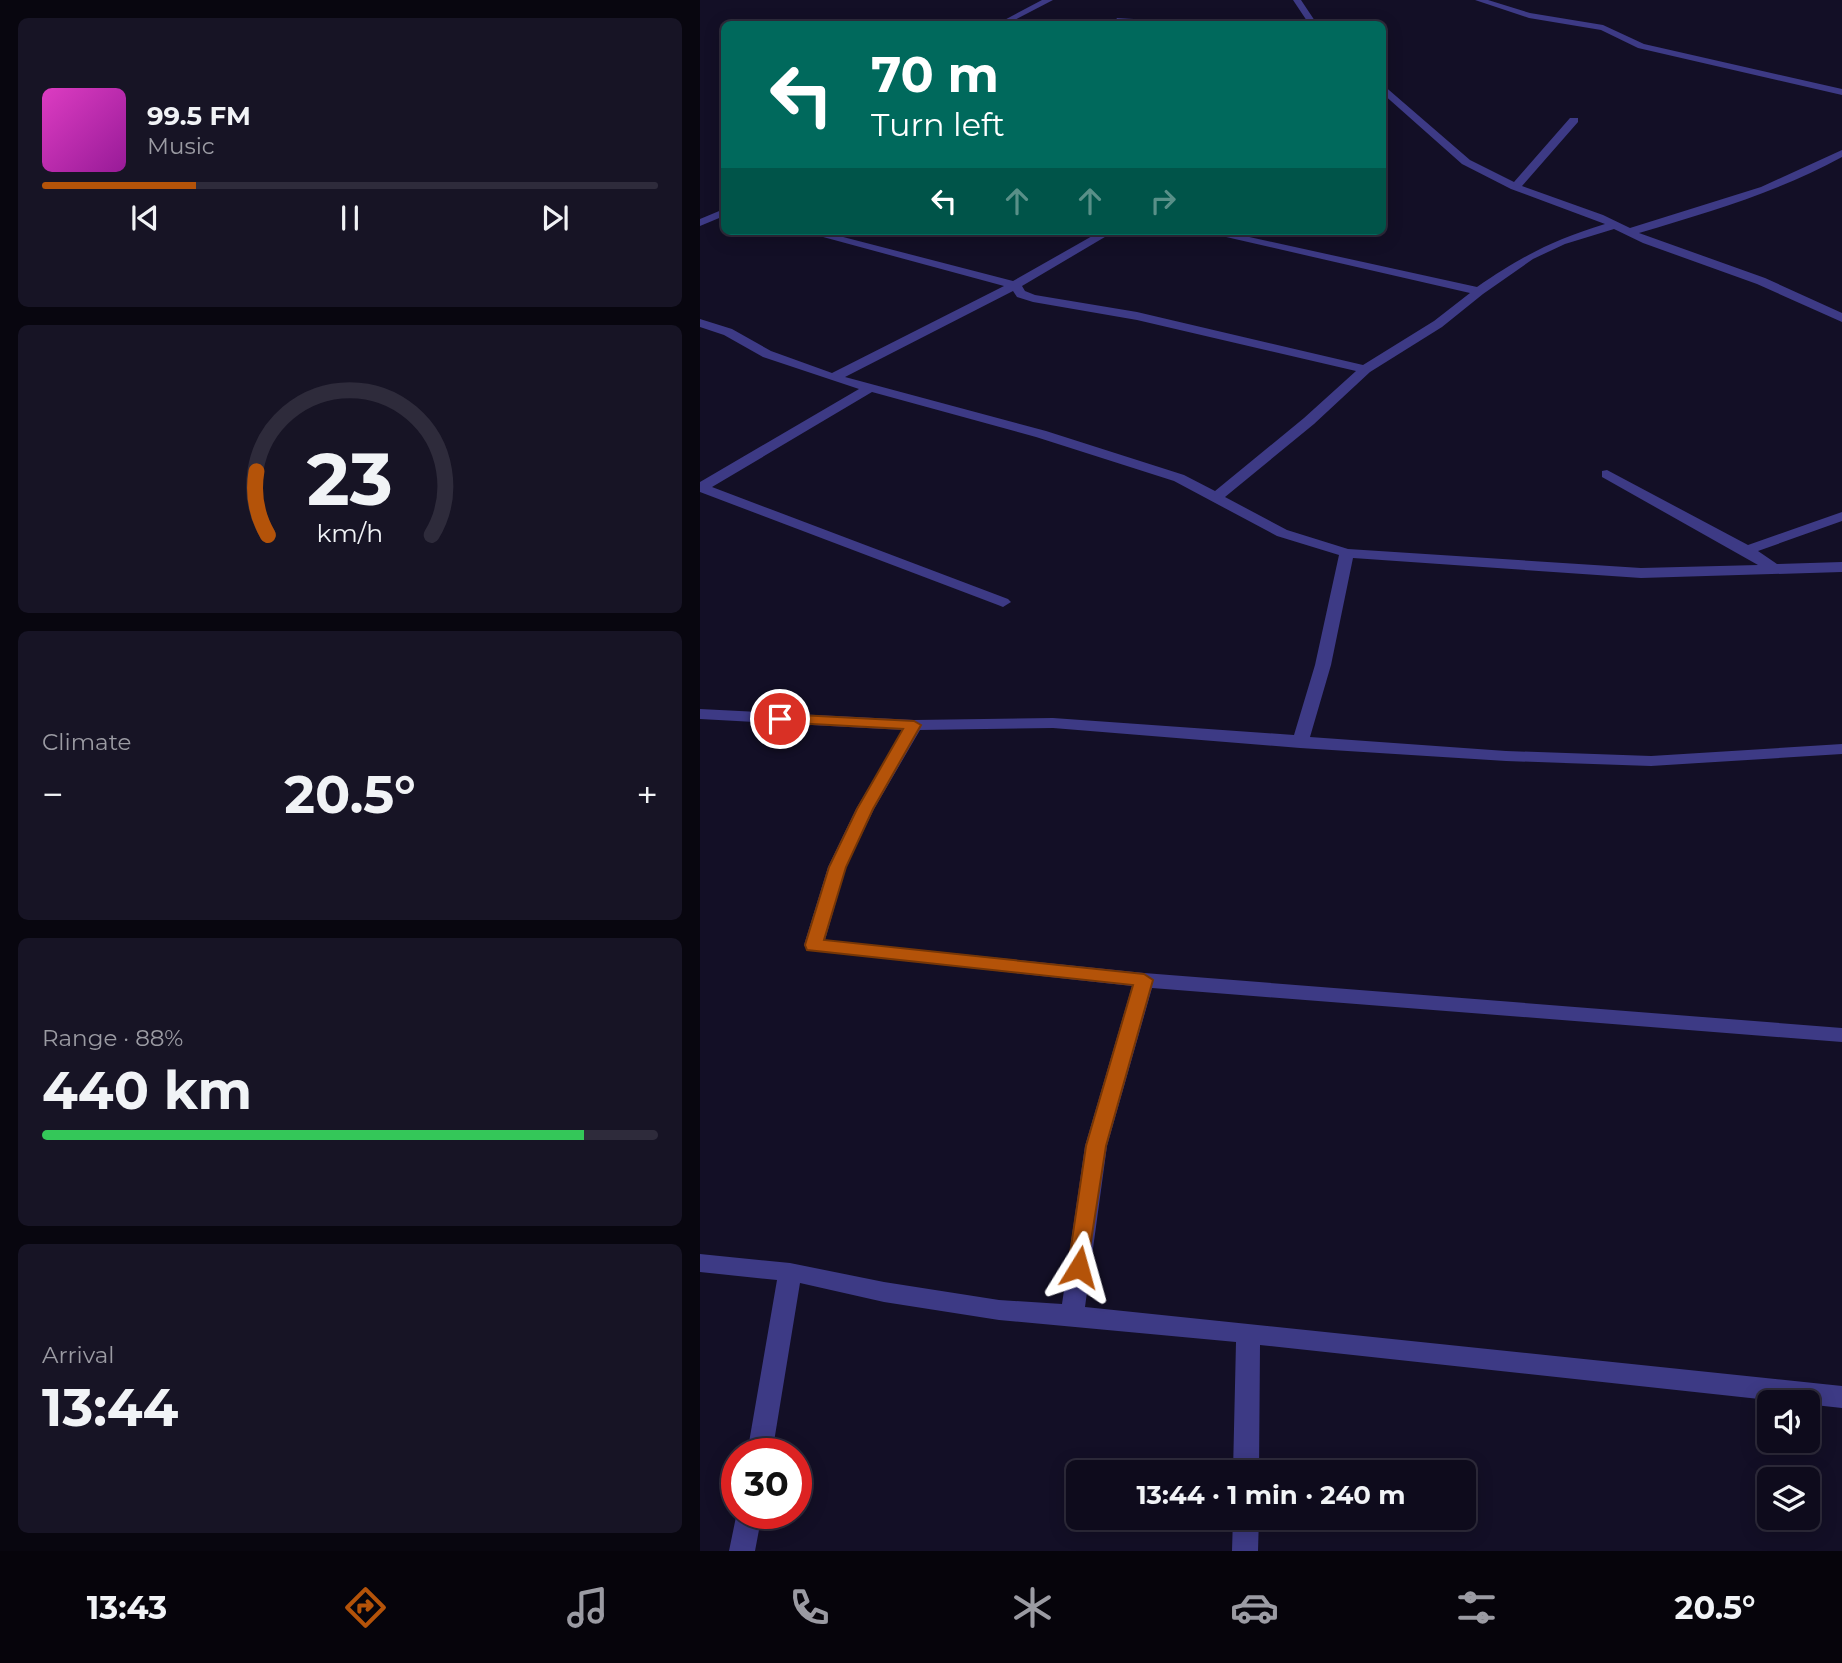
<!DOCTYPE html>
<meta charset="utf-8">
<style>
:root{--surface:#0e0b1c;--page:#171425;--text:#f1f3f6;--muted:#9b9ba3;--line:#2e2b3b;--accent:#b45309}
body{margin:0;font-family:Montserrat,sans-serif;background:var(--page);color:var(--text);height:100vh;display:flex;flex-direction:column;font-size:26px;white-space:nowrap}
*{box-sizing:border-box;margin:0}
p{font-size:23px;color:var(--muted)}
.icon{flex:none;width:38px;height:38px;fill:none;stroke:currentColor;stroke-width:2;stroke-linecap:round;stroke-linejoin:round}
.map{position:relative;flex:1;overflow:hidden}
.panel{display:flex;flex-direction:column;gap:18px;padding:18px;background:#08060f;width:700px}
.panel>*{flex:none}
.guide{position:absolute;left:21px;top:21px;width:665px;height:214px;border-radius:10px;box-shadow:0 4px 18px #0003,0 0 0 2px var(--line);background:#00695c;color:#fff;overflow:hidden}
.fabs{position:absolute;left:1057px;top:1390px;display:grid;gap:14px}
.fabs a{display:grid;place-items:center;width:63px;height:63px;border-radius:10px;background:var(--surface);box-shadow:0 4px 18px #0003,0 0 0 2px var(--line);font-size:35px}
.speed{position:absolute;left:21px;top:1438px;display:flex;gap:14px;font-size:35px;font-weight:700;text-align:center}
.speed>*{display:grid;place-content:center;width:91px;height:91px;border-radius:50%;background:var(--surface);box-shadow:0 4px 18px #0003,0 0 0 2px var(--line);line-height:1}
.speed .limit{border:10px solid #d22;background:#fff;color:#111}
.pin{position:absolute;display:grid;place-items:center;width:60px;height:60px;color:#fff;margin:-30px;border:4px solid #fff;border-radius:50%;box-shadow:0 2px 7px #0007}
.me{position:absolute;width:77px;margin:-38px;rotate:8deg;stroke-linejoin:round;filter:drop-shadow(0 0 5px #0008)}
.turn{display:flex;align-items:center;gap:24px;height:147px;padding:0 35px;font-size:32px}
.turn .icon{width:91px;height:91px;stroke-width:2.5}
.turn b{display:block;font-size:49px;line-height:60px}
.lanes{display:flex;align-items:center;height:66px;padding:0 35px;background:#0003;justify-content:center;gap:35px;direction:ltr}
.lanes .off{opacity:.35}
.big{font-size:52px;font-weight:700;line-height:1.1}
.panel .card{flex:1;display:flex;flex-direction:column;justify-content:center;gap:10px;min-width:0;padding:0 24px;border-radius:10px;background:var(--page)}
.panel .dial{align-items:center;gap:0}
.dial svg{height:182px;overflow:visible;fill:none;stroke:var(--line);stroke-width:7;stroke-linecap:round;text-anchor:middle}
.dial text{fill:var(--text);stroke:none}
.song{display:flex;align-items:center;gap:21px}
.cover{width:84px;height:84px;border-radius:10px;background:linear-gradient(135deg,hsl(310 70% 55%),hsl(300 70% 35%))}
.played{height:7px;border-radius:4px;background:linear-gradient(90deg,var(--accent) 25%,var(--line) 25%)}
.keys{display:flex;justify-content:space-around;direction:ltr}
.heat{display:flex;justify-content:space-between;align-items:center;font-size:38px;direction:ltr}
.charge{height:10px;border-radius:5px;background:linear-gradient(90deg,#34c759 88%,var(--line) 0)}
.trip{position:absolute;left:366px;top:1460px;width:410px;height:70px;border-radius:10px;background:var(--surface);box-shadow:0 4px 18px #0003,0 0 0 2px var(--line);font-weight:700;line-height:70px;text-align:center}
.tabs{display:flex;height:112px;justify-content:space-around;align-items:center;background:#06040b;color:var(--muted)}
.tabs .icon{width:49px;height:49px}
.tabs .on{color:var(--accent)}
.tabs b{font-size:32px;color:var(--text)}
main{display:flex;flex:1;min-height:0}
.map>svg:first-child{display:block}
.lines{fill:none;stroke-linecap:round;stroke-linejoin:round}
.street{fill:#3d3a85;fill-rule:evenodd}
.route{fill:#b45309;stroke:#753606;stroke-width:2}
</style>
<main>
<section class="panel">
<div class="card">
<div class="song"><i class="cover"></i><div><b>99.5 FM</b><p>Music</p></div></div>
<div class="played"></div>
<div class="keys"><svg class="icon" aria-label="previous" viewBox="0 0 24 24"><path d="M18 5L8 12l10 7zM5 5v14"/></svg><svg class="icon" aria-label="pause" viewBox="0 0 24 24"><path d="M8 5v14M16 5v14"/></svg><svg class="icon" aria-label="next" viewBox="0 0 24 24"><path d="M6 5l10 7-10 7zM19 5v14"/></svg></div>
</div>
<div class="card dial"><svg viewBox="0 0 100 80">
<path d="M14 69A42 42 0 1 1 86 69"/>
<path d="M14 69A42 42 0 0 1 9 41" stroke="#b45309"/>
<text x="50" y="56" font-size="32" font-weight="700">23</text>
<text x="50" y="72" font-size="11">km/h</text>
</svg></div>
<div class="card"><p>Climate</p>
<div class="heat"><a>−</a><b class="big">20.5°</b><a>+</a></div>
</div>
<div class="card"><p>Range · 88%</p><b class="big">440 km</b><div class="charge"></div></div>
<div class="card"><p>Arrival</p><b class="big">13:44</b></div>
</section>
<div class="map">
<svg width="1142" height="1551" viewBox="0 0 1142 1551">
<rect width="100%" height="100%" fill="#130f26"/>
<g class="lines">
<path class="street" d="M342,0h11l-46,24h-10z
M593,0h8l16,24h-8z
M775,0h13l42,13 73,12 41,19 198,45v6l-204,-47 -37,-18 -72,-12z
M417,18l51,3 4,3 -58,-1z
M682,84l88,76 44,22 56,-64h8v4l-56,64 81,29 27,13 131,-41 81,-37v7c-64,35 -133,55 -203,76l126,45 77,35v9l-85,-38 -114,-41 -29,-14 -49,15 -32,15 -50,35 -41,33 -72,45 -56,52 -89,73 62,33 61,19 293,19 117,-3 -156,-88v-6l5,-1 141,75 94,-33v9l-84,30 19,13 65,-2v10l-201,6 -288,-20 -22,107 -21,72 196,14 145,5 191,-12v10l-191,12 -145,-5 -206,-13 -247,-20 -133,2 -46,79 -28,58 -21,73 319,33 698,55v14l-690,-54 -45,158 -22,161 757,79v22l-582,-63 -1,127h-26l3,-130 -237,-22 -115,-18 -84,-19 -28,171h-25l30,-174 -77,-8v-18l90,9 94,19 115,18 63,4 23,-158 47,-160 -325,-36 -3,-5 24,-78 28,-58 47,-79 -203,-11v-10l214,11 139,-2 241,17 21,-70 24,-110 -62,-19 -103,-55 -138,-44 -164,-45 -160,95 296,112 3,3 -8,5 -5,-2 -298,-113v-10l159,-93 -96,-32 -39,-22 -24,-8v-8l32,10 39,22 61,22 172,-87 -203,-55h19l193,50 88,-50h14l-93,55 3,5 10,4 102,17 226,53 71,-44 36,-28 -270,-62h22l255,56c47,-32 74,-46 128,-63l-94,-35 -49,-25 -80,-71zM313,291l4,6 16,5 104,18 219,51 -52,47 -89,73 -31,-16 -138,-44 -201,-54z
M24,209v7l-24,10v-7z
M37,1512l25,2 -7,37h-26z
M533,1517h26l-1,34h-26z"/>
</g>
<path class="route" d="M80,714l134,7 7,4 -48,84 -27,58 -22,73 320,34 9,6 -47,166 -20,127 -7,2 -8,-2 -3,-6 18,-121 47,-161 -326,-35 -2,-5 24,-78 28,-58 46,-80 -128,-7 -3,-3z"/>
</svg>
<div class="fabs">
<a><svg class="icon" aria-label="sound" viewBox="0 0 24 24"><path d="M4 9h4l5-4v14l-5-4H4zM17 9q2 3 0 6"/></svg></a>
<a><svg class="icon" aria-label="layers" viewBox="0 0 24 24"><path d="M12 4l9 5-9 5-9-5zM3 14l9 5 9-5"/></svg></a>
</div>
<div class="speed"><div class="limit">30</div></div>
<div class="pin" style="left:80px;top:719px;background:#d93025"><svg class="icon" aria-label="arrive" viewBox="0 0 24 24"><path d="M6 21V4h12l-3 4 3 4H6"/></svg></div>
<svg class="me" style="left:379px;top:1267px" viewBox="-20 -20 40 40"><path d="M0-17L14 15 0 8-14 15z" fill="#b45309" stroke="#fff" stroke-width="4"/></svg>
<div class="trip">13:44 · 1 min · 240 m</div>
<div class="guide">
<div class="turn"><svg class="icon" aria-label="left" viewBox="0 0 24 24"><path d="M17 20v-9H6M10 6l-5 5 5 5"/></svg><div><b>70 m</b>Turn left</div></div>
<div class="lanes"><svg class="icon" aria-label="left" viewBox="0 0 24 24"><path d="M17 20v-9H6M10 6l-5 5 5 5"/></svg><svg class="icon off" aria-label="ahead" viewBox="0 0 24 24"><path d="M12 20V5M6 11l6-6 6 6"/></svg><svg class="icon off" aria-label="ahead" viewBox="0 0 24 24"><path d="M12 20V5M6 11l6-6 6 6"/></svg><svg class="icon off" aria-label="right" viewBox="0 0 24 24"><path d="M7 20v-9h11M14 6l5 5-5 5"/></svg></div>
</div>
</div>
</main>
<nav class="tabs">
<b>13:43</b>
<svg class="icon on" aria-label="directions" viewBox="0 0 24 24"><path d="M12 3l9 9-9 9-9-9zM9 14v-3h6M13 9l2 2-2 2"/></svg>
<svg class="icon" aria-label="music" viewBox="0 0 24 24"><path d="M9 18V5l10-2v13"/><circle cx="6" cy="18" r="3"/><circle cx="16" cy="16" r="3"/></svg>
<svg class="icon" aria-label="phone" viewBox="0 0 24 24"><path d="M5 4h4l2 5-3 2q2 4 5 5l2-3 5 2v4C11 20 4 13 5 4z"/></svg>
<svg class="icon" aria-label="climate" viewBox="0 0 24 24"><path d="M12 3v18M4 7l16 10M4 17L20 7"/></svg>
<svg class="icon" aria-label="car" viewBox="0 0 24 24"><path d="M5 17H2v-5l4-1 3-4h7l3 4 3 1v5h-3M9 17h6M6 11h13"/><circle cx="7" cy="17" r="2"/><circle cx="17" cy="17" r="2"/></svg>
<svg class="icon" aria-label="filters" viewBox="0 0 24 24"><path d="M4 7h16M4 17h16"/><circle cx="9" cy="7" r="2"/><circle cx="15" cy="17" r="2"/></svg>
<b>20.5°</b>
</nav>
